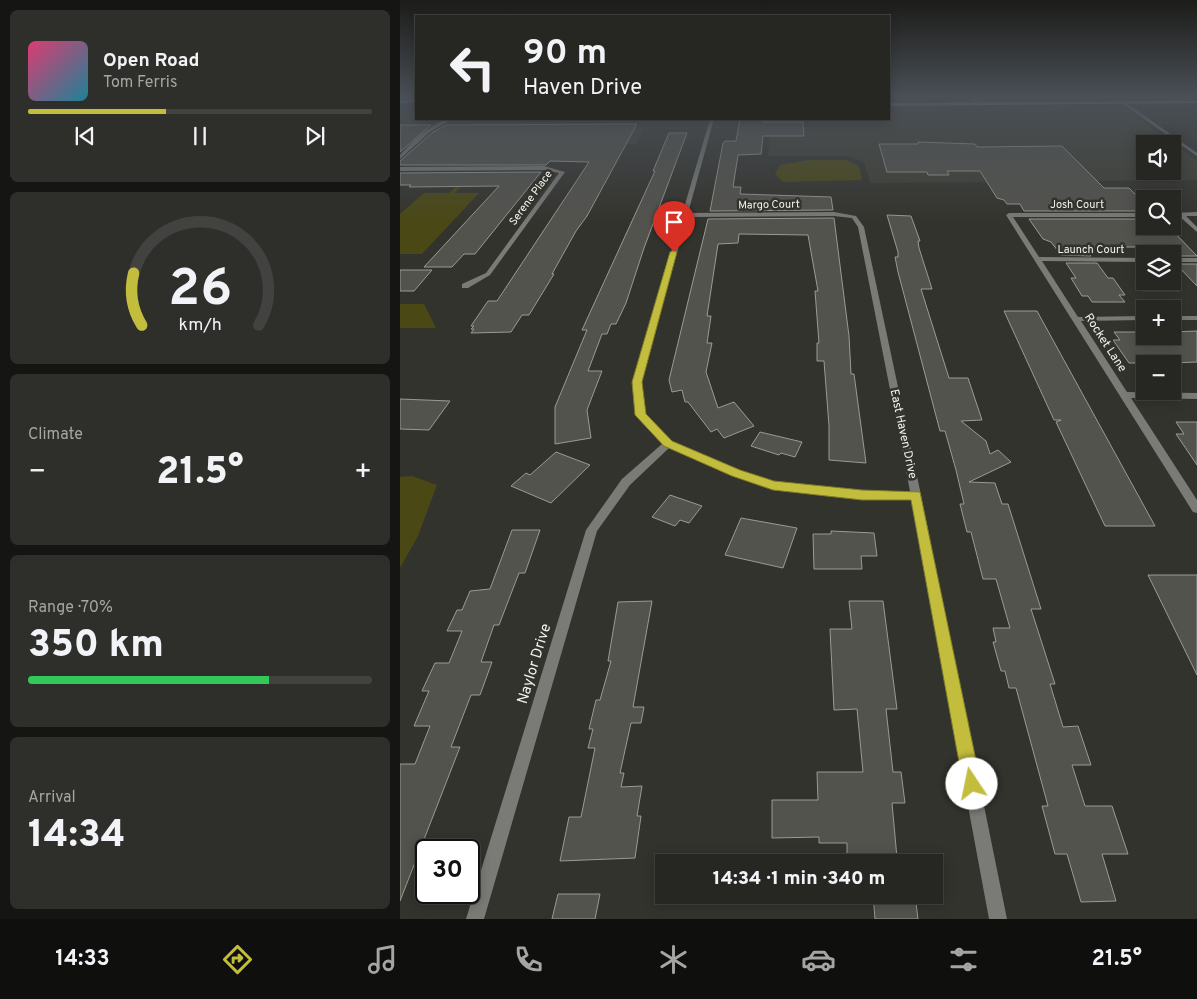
<!DOCTYPE html>
<meta charset="utf-8">
<style>
:root{--surface:#262622;--page:#2e2e2a;--text:#f1f3f6;--muted:#a4a5a5;--line:#424340;--accent:#c3bd3e}
body{margin:0;font-family:Overpass,sans-serif;background:var(--page);color:var(--text);height:100vh;display:flex;flex-direction:column;font-size:19px;white-space:nowrap}
*{box-sizing:border-box;margin:0}
p{font-size:16px;color:var(--muted)}
.icon{flex:none;width:28px;height:28px;fill:none;stroke:currentColor;stroke-width:2;stroke-linecap:round;stroke-linejoin:round}
.map{position:relative;flex:1;overflow:hidden}
.details{display:flex;flex-direction:column;gap:10px;padding:10px;background:#151513;width:400px}
.details>*{flex:none}
.hud{position:absolute;left:15px;top:15px;width:475px;height:105px;border-radius:0px;box-shadow:0 2px 12px #0003,0 0 0 1px var(--line);background:#262622;color:var(--text);overflow:hidden}
.buttons{position:absolute;left:736px;top:135px;display:grid;gap:10px}
.buttons a{display:grid;place-items:center;width:45px;height:45px;border-radius:0px;background:var(--surface);box-shadow:0 2px 12px #0003,0 0 0 1px var(--line);font-size:25px}
.speed{position:absolute;left:15px;top:839px;display:flex;gap:10px;font-size:25px;font-weight:700;text-align:center}
.speed>*{display:grid;place-content:center;width:65px;height:65px;border-radius:50%;background:var(--surface);box-shadow:0 2px 12px #0003,0 0 0 1px var(--line);line-height:1}
.speed .limit{border:2px solid #111;border-radius:8px;background:#fff;color:#111}
.pin{position:absolute;display:grid;place-items:center;width:42px;height:42px;color:#fff;margin:-51px -21px;border-radius:50% 50% 50% 0;rotate:-45deg;box-shadow:0 0 5px #0007}
.pin .icon{rotate:45deg}
.me{position:absolute;width:55px;margin:-28px;rotate:349deg;stroke-linejoin:round;filter:drop-shadow(0 0 4px #0008)}
.turn{display:flex;align-items:center;gap:18px;height:105px;padding:0 25px;font-size:22px}
.turn .icon{width:65px;height:65px;stroke-width:2.5}
.turn b{display:block;font-size:35px;line-height:42px}
.big{font-size:38px;font-weight:800;line-height:1.1}
.details .widget{flex:1;display:flex;flex-direction:column;justify-content:center;gap:8px;min-width:0;padding:0 18px;border-radius:8px;background:var(--page)}
.details .dial{align-items:center;gap:0}
.dial svg{height:130px;overflow:visible;fill:none;stroke:var(--line);stroke-width:7;stroke-linecap:round;text-anchor:middle}
.dial text{fill:var(--text);stroke:none}
.song{display:flex;align-items:center;gap:15px}
.cover{width:60px;height:60px;border-radius:8px;background:linear-gradient(135deg,hsl(340 70% 55%),hsl(190 70% 35%))}
.played{height:5px;border-radius:2px;background:linear-gradient(90deg,var(--accent) 40%,var(--line) 40%)}
.keys{display:flex;justify-content:space-around;direction:ltr}
.heat{display:flex;justify-content:space-between;align-items:center;font-size:28px;direction:ltr}
.charge{height:8px;border-radius:4px;background:linear-gradient(90deg,#34c759 70%,var(--line) 0)}
.trip{position:absolute;left:255px;top:854px;width:288px;height:50px;border-radius:0px;background:var(--surface);box-shadow:0 2px 12px #0003,0 0 0 1px var(--line);font-weight:800;line-height:50px;text-align:center}
.tabs{display:flex;height:80px;justify-content:space-around;align-items:center;background:#0f0f0e;color:var(--muted)}
.tabs .icon{width:35px;height:35px}
.tabs .active{color:var(--accent)}
.tabs b{font-size:22px;color:var(--text)}
main{display:flex;flex:1;min-height:0}
.map>svg:first-child{display:block}
.built{fill:#3e3e32;fill-rule:evenodd}
.water{fill:#4a4814}
.building{fill:#53534d;stroke:#9b9b94}
.lines{fill:none;stroke-linecap:round;stroke-linejoin:round}
.minor{fill:#7a7a77;fill-rule:evenodd}
.primary{fill:#c1c1bb;fill-rule:evenodd}
.route{fill:#c3bd3e;stroke:#7f7b28}
.labels{text-anchor:middle;dominant-baseline:central;stroke-width:5;stroke-linejoin:round;paint-order:stroke}
.far-street-label{font-size:11px;fill:#f2f2ef;stroke:#33332d}
.street-label{font-size:12px;fill:#f2f2ef;stroke:#33332d}
.near-street-label{font-size:15px;fill:#f2f2ef;stroke:#33332d}
</style>
<main>
<section class="details">
<div class="widget">
<div class="song"><i class="cover"></i><div><b>Open Road</b><p>Tom Ferris</p></div></div>
<div class="played"></div>
<div class="keys"><svg class="icon" aria-label="previous" viewBox="0 0 24 24"><path d="M18 5L8 12l10 7zM5 5v14"/></svg><svg class="icon" aria-label="pause" viewBox="0 0 24 24"><path d="M8 5v14M16 5v14"/></svg><svg class="icon" aria-label="next" viewBox="0 0 24 24"><path d="M6 5l10 7-10 7zM19 5v14"/></svg></div>
</div>
<div class="widget dial"><svg viewBox="0 0 100 80">
<path d="M14 69A42 42 0 1 1 86 69"/>
<path d="M14 69A42 42 0 0 1 9 37" stroke="#c3bd3e"/>
<text x="50" y="56" font-size="32" font-weight="700">26</text>
<text x="50" y="72" font-size="11">km/h</text>
</svg></div>
<div class="widget"><p>Climate</p>
<div class="heat"><a>−</a><b class="big">21.5°</b><a>+</a></div>
</div>
<div class="widget"><p>Range · 70%</p><b class="big">350 km</b><div class="charge"></div></div>
<div class="widget"><p>Arrival</p><b class="big">14:34</b></div>
</section>
<div class="map">
<svg width="797" height="919" viewBox="0 0 797 919">
<rect width="100%" height="100%" fill="#33332d"/>
<path class="built" d="M715,106l7,1 75,54v19l-327,3 -6,-21 -18,-6h-78l3,-37h118v-11l82,2 20,-1 1,-2zM745,144h27v27h-27z
M0,111h16v8h352l-1,10h-123l-9,15 -235,1z"/>
<path class="water" d="M409,160h37l13,6 3,14 -79,2 -8,-8 5,-9z
M73,173l-18,20h24l-57,61h-22v-40l24,-21h25l21,-19z
M734,280l37,1 9,11h-37z
M0,304h24l12,24h-36z
M12,476l25,9 -19,51 -18,32v-91z"/>
<path class="building" d="M340,119h23v3h40l1,14h-41l-2,18 -23,1 -5,32h8l-1,7 91,3 2,13 -123,1 13,-68 2,-2h11z
M237,124l-50,92 -11,15 -24,43h2l-25,41h-7l-11,17 -40,1 3,-4h-3l3,-3h-3l17,-25h9l92,-139 -39,-1 -4,4h-146v-4l32,-28 14,-8z
M0,125h31l-31,27z
M269,133h18l-43,115 -18,55 -10,21h-5l-4,10h-5l-14,37h14l-15,39 4,28 -36,6v-37l32,-77h-5l73,-159h-2z
M518,142l57,2 2,3 85,-1 42,42h25l16,16v7h-121l-4,-7h-13l-3,-4 -7,-2 -17,-27h-33l2,4h-21l-1,-3h-40l-8,-28h39z
M141,172l-66,82h-11l-12,13h-28l75,-81 -90,1 2,-2h-11v-12z
M487,215l24,1 9,25h-2l1,7 13,41h-11l28,89h19l14,42 -21,1 25,20 4,13 8,-4 13,12 -42,20 26,1 7,21h6l33,105h-10l24,75h-5l13,43 15,-1 13,39h-19l13,41h27l16,48h-26l14,47 -35,1 -14,-48h-12l-13,-48h6l-32,-118h-7l-4,-17h-4l-8,-29h3l-3,-14h17l-14,-49h-13l-12,-47h-4l-7,-28h4l-8,-34 -11,-39h-5l-42,-159 -3,-15h3v-5z
M434,218l15,118 2,38h3l12,89 -37,-3v-34l-5,-65h-7v-18h2l-4,-52h3l-10,-56 -69,-1 -1,9 -20,1 -11,72h4l-4,27h5l-6,29 12,36 16,-6 20,24 -30,12 -7,-9 -6,3 -23,-30h-3l-3,-12 -10,2 -3,-12 39,-161z
M629,219h116v7h23l29,30h-25v-2h-6l-6,-7h-76l7,9 -30,-1 -10,-13 -8,-3z
M666,263h31l11,15h5l12,17h-6l6,7h-33l-4,-6h-6l-11,-18h5z
M776,264h21v22z
M0,270h32l-18,21h-14z
M604,311h33l118,215h-50l-49,-104 5,-2h-7z
M797,331v31l-25,1 7,9h-7v-8h-27v8h-4l-6,-9h-6l-16,-23h7l-6,-8h31v4h27v-4z
M0,399l50,2 -21,29 -29,-1z
M776,422h21v43l-21,-31h8z
M360,432l42,10 -7,15 -14,-4 -2,2 -28,-9z
M156,452l34,13 -39,38 -40,-17 15,-13 4,2z
M270,495l32,11 -13,17 -9,-3 -5,6 -23,-9z
M341,518l56,10 -14,40 -58,-13z
M112,530h28l-15,43h-6l-20,52h-5l-13,37h11l-12,33h-9l-20,52h9l-60,154v-137h15l15,-38h-16l15,-35h-7l13,-28h14l13,-32h-15l10,-21h5l8,-19 20,-2z
M431,531l43,2 3,23h-16l1,13h-48l-1,-35h18z
M748,575h49v100z
M252,601l-19,106h11l-3,16h-10l-11,50h4l-3,14 21,-1 -5,30h4l-6,42 -75,3 9,-44h12l14,-69h-7l5,-19h-4l7,-29h4l11,-39h-3l10,-59z
M449,601h34l14,108h-11l7,63h8l4,31h-13l5,55h-50v-15h-28v-6l-47,1v-38h46l-1,-28h46l-6,-63 -23,1 -4,-81h22z
M158,894h42l-5,25h-43z
M473,895h42l3,24h-43z"/>
<g class="lines">
<path class="minor" d="M570,96l9,6 1,-3 -2,-3h4l2,3 -3,7h-2l-14,-10z
M715,96h5v1l-2,1z
M723,102h2l72,51v3l-74,-52z
M48,119h5l-22,12 -31,28v-4c14,-15 28,-29 48,-36z
M310,119h4l-26,94 146,-1 22,4 8,11 57,268 86,424h-18l-78,-420h-49l-89,-9 -41,-14 -63,-28 -39,37 -33,46 -113,388h-18l120,-389 36,-51 40,-35 -26,-29 -3,-33zM434,216l18,2 6,9 52,264h-48l-88,-9 -34,-12 -69,-28 -25,-28 -5,-32 46,-165z
M144,166l21,6 -75,103 -22,13h-6v-4l24,-11 73,-100 -15,-3 -144,1v-4z
M797,212v4h-11l11,11v5l-18,-16 -7,1v-4z
M609,213h136v4h-132l26,40 106,1v4l-103,-1 36,56 67,-1v4l-64,1 46,71 70,1v6l-66,-1 66,102v13l-4,-1 -187,-297z
M772,258h25v4h-25z
M772,316h25v4h-25z"/>
<path class="primary" d="M16,100v2l-16,1v-2z
M797,101v2l-308,3v-3z"/>
</g>
<linearGradient id="sky" x2="0" y2="1"><stop stop-color="#1c1c19"/><stop offset="0.43" stop-color="#4a5057"/><stop offset="1" stop-color="#4a5057" stop-opacity="0"/></linearGradient>
<rect width="797" height="225" fill="url(#sky)"/>
<path class="route" d="M274,250l3,2 -35,130 4,32 26,27 68,29 34,11 88,9 58,2 61,292 -3,6 -6,3 -6,-3 -3,-6 -52,-284h-49l-89,-10 -41,-14 -68,-30 -29,-31 -3,-33 38,-130z"/>
<g class="labels">
<g class="far-street-label">
<text transform="translate(131 198) rotate(-54)">Serene Place</text>
<text transform="translate(369 205) rotate(-1)">Margo Court</text>
<text x="677" y="205">Josh Court</text>
<text x="691" y="250">Launch Court</text>
</g>
<g class="street-label">
<text transform="translate(705 343) rotate(57)">Rocket Lane</text>
<text transform="translate(503 434) rotate(78)">East Haven Drive</text>
</g>
<g class="near-street-label">
<text transform="translate(135 664) rotate(-73)">Naylor Drive</text>
</g>
</g>
</svg>
<div class="buttons">
<a><svg class="icon" aria-label="sound" viewBox="0 0 24 24"><path d="M4 9h4l5-4v14l-5-4H4zM17 9q2 3 0 6"/></svg></a>
<a><svg class="icon" aria-label="search" viewBox="0 0 24 24"><circle cx="10" cy="10" r="6"/><path d="M15 15l6 6"/></svg></a>
<a><svg class="icon" aria-label="layers" viewBox="0 0 24 24"><path d="M12 4l9 5-9 5-9-5zM3 14l9 5 9-5"/></svg></a>
<a>+</a>
<a>−</a>
</div>
<div class="speed"><div class="limit">30</div></div>
<div class="pin" style="left:274px;top:252px;background:#d93025"><svg class="icon" aria-label="arrive" viewBox="0 0 24 24"><path d="M6 21V4h12l-3 4 3 4H6"/></svg></div>
<svg class="me" style="left:572px;top:784px" viewBox="-20 -20 40 40"><circle r="19" fill="#fff"/><path d="M0-13L10 11 0 6-10 11z" fill="#c3bd3e"/></svg>
<div class="trip">14:34 · 1 min · 340 m</div>
<div class="hud">
<div class="turn"><svg class="icon" aria-label="left" viewBox="0 0 24 24"><path d="M17 20v-9H6M10 6l-5 5 5 5"/></svg><div><b>90 m</b>Haven Drive</div></div>
</div>
</div>
</main>
<nav class="tabs">
<b>14:33</b>
<svg class="icon active" aria-label="directions" viewBox="0 0 24 24"><path d="M12 3l9 9-9 9-9-9zM9 14v-3h6M13 9l2 2-2 2"/></svg>
<svg class="icon" aria-label="music" viewBox="0 0 24 24"><path d="M9 18V5l10-2v13"/><circle cx="6" cy="18" r="3"/><circle cx="16" cy="16" r="3"/></svg>
<svg class="icon" aria-label="phone" viewBox="0 0 24 24"><path d="M5 4h4l2 5-3 2q2 4 5 5l2-3 5 2v4C11 20 4 13 5 4z"/></svg>
<svg class="icon" aria-label="climate" viewBox="0 0 24 24"><path d="M12 3v18M4 7l16 10M4 17L20 7"/></svg>
<svg class="icon" aria-label="car" viewBox="0 0 24 24"><path d="M5 17H2v-5l4-1 3-4h7l3 4 3 1v5h-3M9 17h6M6 11h13"/><circle cx="7" cy="17" r="2"/><circle cx="17" cy="17" r="2"/></svg>
<svg class="icon" aria-label="filters" viewBox="0 0 24 24"><path d="M4 7h16M4 17h16"/><circle cx="9" cy="7" r="2"/><circle cx="15" cy="17" r="2"/></svg>
<b>21.5°</b>
</nav>
